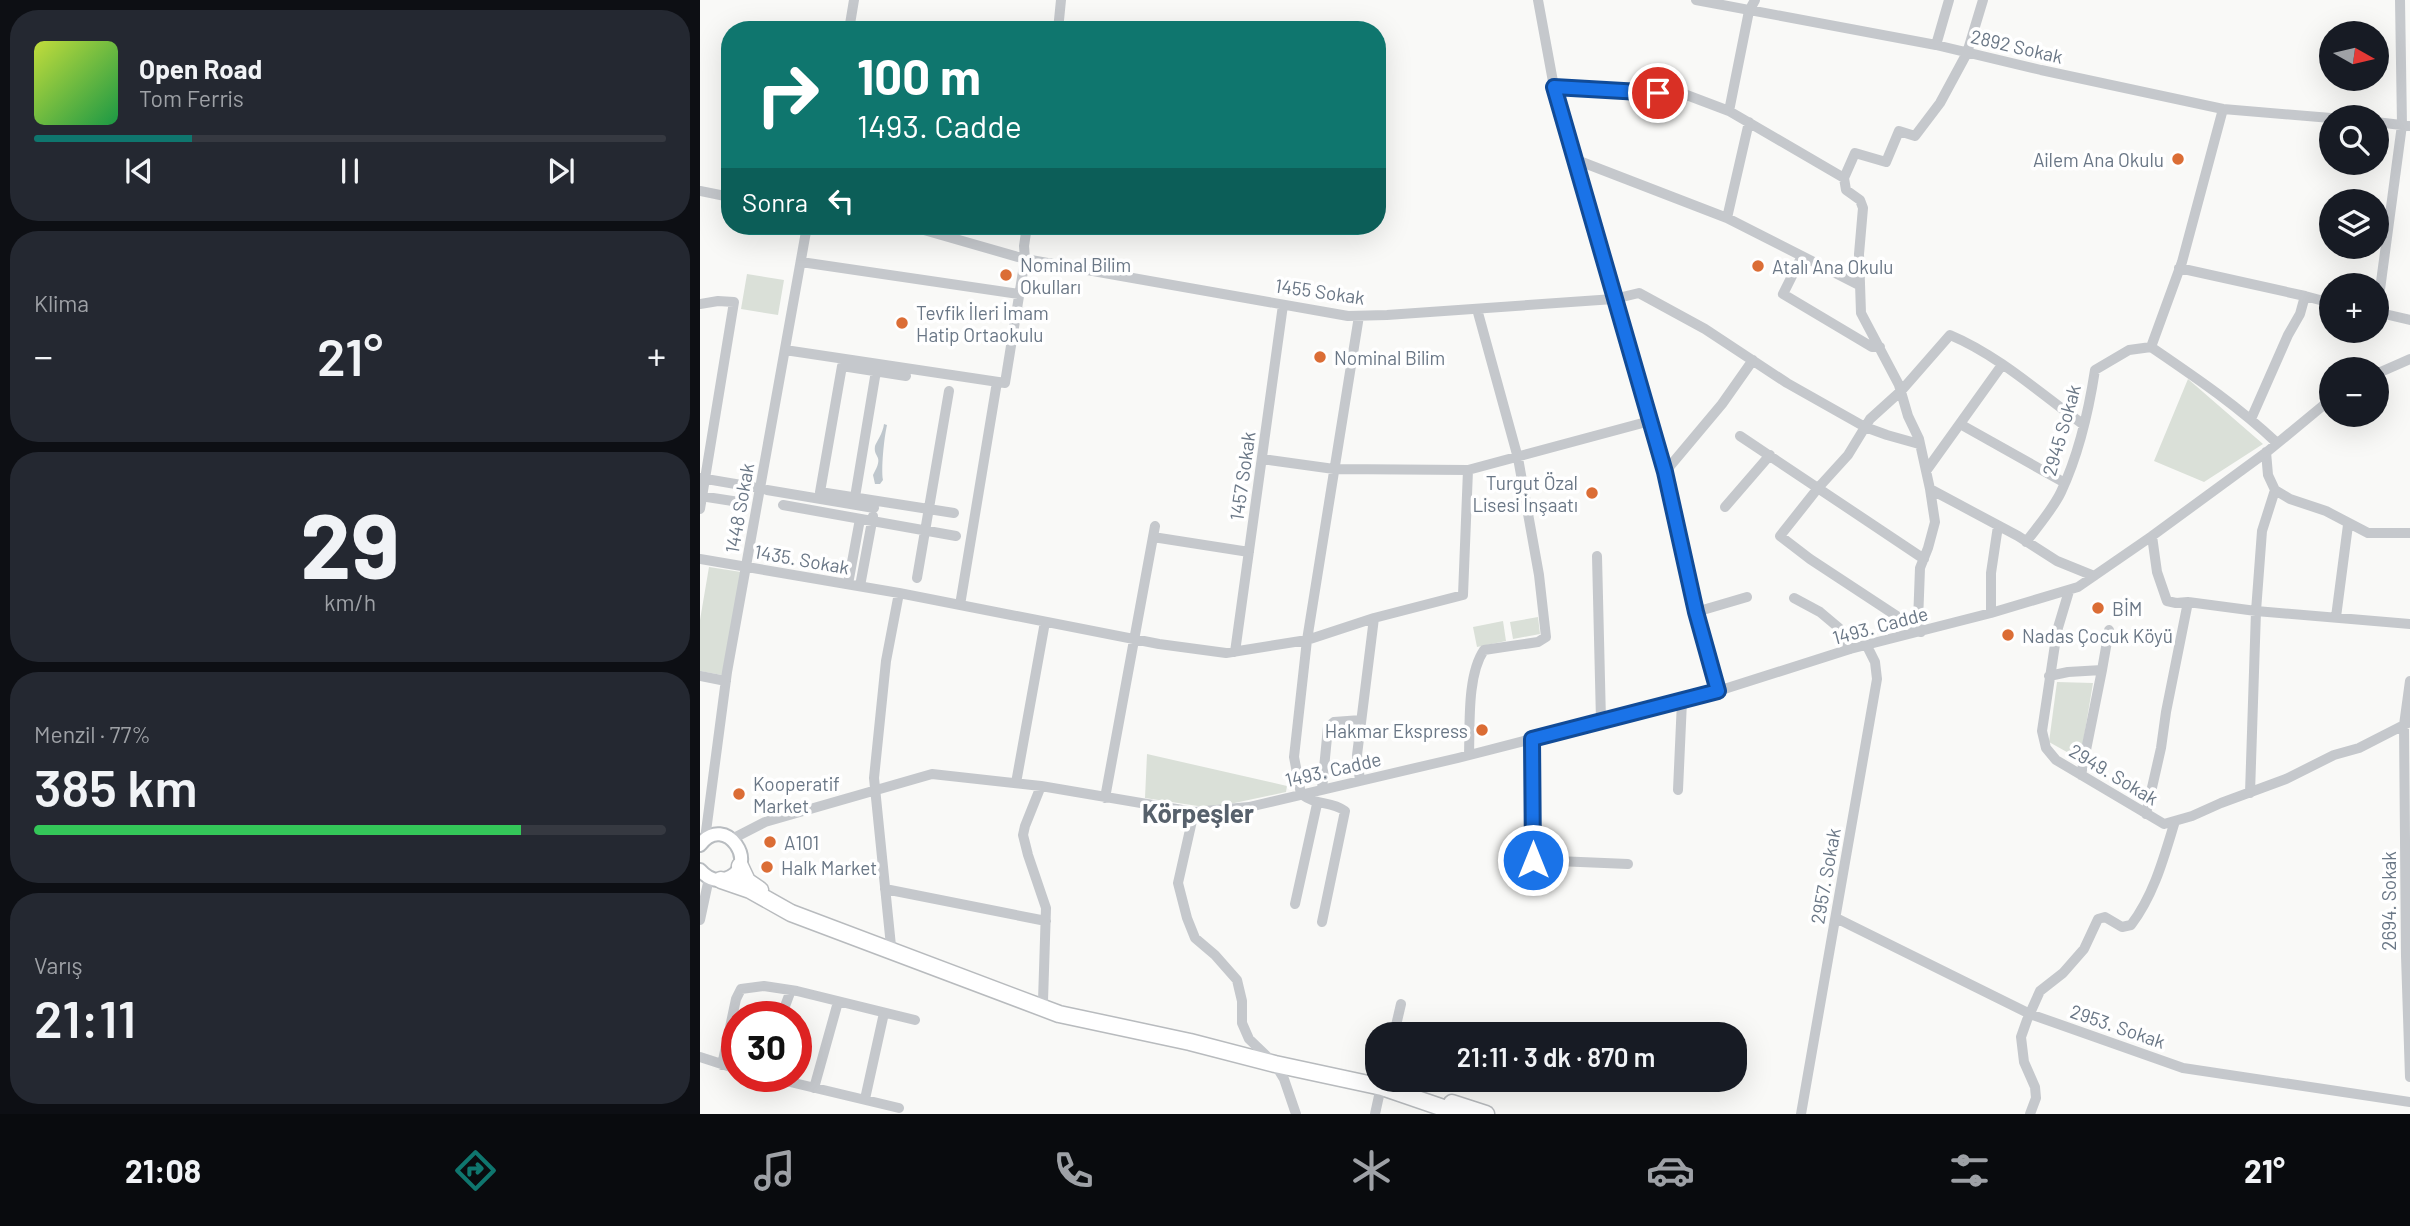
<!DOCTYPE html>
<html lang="tr">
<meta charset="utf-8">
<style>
:root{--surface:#171b24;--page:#242831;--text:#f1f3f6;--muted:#9ea1a6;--line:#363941;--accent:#0f766e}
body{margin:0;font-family:Barlow,sans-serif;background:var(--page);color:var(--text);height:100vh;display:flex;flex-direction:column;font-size:26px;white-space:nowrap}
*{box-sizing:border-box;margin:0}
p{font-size:23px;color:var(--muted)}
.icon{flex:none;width:38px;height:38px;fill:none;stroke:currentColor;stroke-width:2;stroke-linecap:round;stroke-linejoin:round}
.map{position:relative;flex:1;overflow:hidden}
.side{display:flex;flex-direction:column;gap:10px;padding:10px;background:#0d0f14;width:700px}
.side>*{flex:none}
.guide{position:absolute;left:21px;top:21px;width:665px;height:214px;border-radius:28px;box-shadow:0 7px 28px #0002;background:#0f766e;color:#fff;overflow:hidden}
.needle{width:46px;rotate:98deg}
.controls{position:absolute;left:1619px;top:21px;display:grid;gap:14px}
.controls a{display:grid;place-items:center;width:70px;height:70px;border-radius:50%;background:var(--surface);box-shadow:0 7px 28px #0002;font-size:35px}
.speed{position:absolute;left:21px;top:1001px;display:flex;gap:14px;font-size:35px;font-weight:700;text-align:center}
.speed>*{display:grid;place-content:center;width:91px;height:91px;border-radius:50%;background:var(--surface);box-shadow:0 7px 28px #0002;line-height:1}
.speed .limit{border:10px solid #d22;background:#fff;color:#111}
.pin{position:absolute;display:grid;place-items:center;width:60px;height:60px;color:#fff;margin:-30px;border:4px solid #fff;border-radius:50%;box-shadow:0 2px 7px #0007}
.me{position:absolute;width:77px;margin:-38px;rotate:0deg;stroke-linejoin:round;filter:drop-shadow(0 0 5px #0008)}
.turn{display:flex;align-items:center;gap:24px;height:147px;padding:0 21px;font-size:32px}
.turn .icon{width:91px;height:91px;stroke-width:2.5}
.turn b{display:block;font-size:49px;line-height:60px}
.then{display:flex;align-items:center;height:66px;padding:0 21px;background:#0003;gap:14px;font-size:26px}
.big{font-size:52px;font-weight:600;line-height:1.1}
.side .widget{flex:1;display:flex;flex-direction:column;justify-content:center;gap:10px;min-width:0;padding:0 24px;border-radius:28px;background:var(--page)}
.side .dial{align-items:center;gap:0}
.dial b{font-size:91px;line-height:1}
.song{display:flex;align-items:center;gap:21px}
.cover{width:84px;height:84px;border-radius:10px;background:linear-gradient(135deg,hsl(70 70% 55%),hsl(140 70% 35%))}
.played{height:7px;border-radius:4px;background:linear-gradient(90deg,var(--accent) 25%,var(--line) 25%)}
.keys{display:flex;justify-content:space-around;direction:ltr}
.heat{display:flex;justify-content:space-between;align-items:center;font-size:38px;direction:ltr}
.charge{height:10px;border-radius:5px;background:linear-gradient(90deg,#34c759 77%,var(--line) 0)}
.trip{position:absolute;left:665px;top:1022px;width:382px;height:70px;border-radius:28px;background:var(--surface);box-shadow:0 7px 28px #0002;font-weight:600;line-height:70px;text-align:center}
.tab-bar{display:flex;height:112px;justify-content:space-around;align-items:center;background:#090b0e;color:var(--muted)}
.tab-bar .icon{width:49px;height:49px}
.tab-bar .selected{color:var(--accent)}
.tab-bar b{font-size:32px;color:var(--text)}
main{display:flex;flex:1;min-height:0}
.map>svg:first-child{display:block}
.green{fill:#dae0d8}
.water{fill:#bfc7cd}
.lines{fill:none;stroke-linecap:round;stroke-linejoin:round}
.major-casing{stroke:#b8bcc0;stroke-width:16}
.highway-casing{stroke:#b8bbbe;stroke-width:19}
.minor{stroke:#c5c8cc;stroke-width:10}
.major{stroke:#fff;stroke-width:12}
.highway{stroke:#fff;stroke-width:16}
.route-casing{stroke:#114b97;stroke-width:18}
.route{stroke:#1a73e8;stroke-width:12}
.poi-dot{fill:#db6d35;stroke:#fff;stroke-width:2.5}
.labels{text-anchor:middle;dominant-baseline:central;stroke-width:7;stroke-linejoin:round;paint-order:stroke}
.street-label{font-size:19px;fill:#6a7786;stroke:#fff}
.poi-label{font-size:19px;fill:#6a7786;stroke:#fff;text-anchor:start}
.district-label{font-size:26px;font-weight:bold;fill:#57616c;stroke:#fff}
</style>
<main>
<section class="side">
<div class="widget">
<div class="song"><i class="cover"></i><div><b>Open Road</b><p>Tom Ferris</p></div></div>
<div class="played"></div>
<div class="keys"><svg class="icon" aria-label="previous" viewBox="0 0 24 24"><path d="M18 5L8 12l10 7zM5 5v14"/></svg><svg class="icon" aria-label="pause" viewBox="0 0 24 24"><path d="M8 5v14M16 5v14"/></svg><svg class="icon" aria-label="next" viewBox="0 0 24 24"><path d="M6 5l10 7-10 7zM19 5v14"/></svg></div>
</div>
<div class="widget"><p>Klima</p>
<div class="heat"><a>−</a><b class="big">21°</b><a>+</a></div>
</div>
<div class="widget dial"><b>29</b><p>km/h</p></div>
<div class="widget"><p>Menzil · 77%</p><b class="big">385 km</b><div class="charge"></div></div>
<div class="widget"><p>Varış</p><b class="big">21:11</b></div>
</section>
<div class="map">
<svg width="1710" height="1114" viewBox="0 0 1710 1114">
<rect width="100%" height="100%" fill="#f9f9f7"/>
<path class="green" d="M47,274l37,6 -6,35 -37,-6z
M1488,379l75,65 -59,38 -50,-21z
M9,567l32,5 -19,103 -22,-4v-51z
M838,617l2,17 -27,5 -3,-17z
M803,621l3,20 -29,6 -4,-20z
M1357,682l36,1 -12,72 -7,1 -25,-14z
M447,754l140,32 -1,6 -75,16 -66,-10z"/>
<path class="water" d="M184,424l3,1c-3,13 -6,44 -4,55l-3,4h-5l-2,-9c12,-21 0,-16 2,-29 1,-3 8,-13 9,-22z"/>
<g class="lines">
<g class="major-casing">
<path id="major" d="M0,845c25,-34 63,22 25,34 -10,3 -18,-1 -25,-9"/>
</g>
<g class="highway-casing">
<path id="highway" d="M40,866l7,15 13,9
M21,880l29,10 41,23 268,101 131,28 85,22 107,23 79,27
M752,1103l34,11"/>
</g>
<path class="minor" d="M838,0l16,87 111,385 31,140
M996,0l240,45 105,25 182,39 108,9
M149,30l5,-30
M358,30l3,-30
M1236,45l13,-45
M854,87l130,7 45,17 115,67
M1029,111l20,-100 6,-11
M1676,122l34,4
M874,159l153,59 132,67
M0,191l30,6
M1027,218l22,-96
M197,226l27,4 101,29 323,57 39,-1 227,-16 25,-6 66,36 82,54 78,44 22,8 32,9
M1102,256l-19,38 89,53h8
M101,262l218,32
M1479,268l126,28
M0,304l18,-3 16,1 -34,207
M1676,312l34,8
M1677,312l25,-187 -2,-125
M1451,347l31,-85 41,-153
M85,350l220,33 20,-124 -1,-13 3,-20
M1676,374l34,-15
M206,376l-64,-10 -22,126 134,21
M1551,419l37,-84 12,-21 5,-18 26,7
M1260,424l105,59
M1040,436l184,123
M1566,452l2,23 7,15 15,9 36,12 42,22h42
M562,459l72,10 134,1 182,-49
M1226,471l76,-106
M965,472l57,-68 31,-44
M0,478l53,9
M1230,489l88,47 39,25 37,15
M67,490l107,18
M0,496l39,6
M155,497l21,-126
M83,505l173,31
M1025,507l45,-52
M453,537l96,15
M1326,542c12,-16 27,-33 35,-50 17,-36 28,-83 34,-122l34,-20 22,-3c44,30 87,59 126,96
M897,556l4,165
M0,559l199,34 260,51 67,9 81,-13 67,-22 89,-23 5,-125
M217,578l32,-187
M148,584l12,-65
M160,586l13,-70
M1369,591l-12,40 -15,100 4,17 10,12 108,64 28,-8 29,-13 65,-24 48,-24 25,-7 51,-26
M1094,598l26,14 19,16 11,21
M1488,602l68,9 154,13
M260,605l37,-223
M1291,613v-40l7,-47
M1636,617l12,-92
M1221,632l-3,-10 2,-54 8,-20 7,-26 -5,-33 -11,-50 -11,-23 -9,-31 -38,-72 -2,-59 4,-46 -3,-8 -14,-10 -2,-12 11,-25 31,9 13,-31 16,5 25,-33 27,-50 16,-53
M1221,632l-111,-73 -30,-23 38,-48 30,-33 22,-36 31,-28 49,-56c48,20 91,59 134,90
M535,652l48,-347
M1402,670l7,-40
M0,676l26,5
M1349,676l19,-4 34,-2 -21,105
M1710,681l-6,44 2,231 4,121
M1018,691l-22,-79 51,-15
M832,739l1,121 95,4
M769,755c1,-31 -2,-80 15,-105l54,-8 8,-5 -7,-62 -21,-117 -41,-149
M660,781l-3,-26 17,-137
M316,783l29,-161
M341,786l-16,40 -2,9 5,20 18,53 -3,93
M622,789l6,-62 6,-5 27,-2
M978,790l4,-89
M1550,793l6,-182 6,-80 13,-41
M405,798l50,-272
M494,812l-16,71 9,35 8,20 20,17 22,25 5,21v22l7,16 26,25 9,15 12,35
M1446,814l15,-66 5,-36 22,-110 -12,1 -9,-2 -10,-29 -5,-36
M5,839l22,-167 80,-446
M32,839l33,-17 167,-48 109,12 153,26 55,-5 209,-49 260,-67 132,-42 141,-36 87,-26 74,-51 116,-85 63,-52
M185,889l161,32
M595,904l22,-100
M1136,918l194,96 153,54 227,34
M0,920l9,-42
M622,922l23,-111c-16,-11 -26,-4 -44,-17l-7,-37 13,-117 52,-324
M191,946l-17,-168 12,-117 13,-68
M81,1017l10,-27
M694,1034l7,-30
M0,1057l37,12
M22,1065l14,-66 5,-10 23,-3 33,5 118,29
M65,1076l134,32
M114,1088l24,-86
M165,1099l19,-86
M675,1114l7,-32
M1101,1114l76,-435 -2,-17 -8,-16
M1330,1114l6,-16 -1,-11 -11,-25 -3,-25 6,-17 13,-29 23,-18 21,-24 14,-30 7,-2 17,10 9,-2c23,-30 33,-68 44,-104"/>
<use href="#major" class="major"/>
<use href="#highway" class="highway"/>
</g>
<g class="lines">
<g class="route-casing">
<path id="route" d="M833,860l-1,-121 186,-48 -22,-79 -31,-140 -111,-385 104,6"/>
</g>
<use href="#route" class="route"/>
</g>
<g class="poi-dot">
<circle cx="1478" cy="159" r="7"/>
<circle cx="1058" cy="266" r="7"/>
<circle cx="306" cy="275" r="7"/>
<circle cx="202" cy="323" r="7"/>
<circle cx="620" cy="357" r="7"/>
<circle cx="892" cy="493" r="7"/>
<circle cx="1398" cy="608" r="7"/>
<circle cx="1308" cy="635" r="7"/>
<circle cx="782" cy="730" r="7"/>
<circle cx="39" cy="794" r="7"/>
<circle cx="70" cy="842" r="7"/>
<circle cx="67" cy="867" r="7"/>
</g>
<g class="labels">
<g class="street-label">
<text transform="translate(1317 46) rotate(13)">2892 Sokak</text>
<text transform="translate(620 291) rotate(8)">1455 Sokak</text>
<text transform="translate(1361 430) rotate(-74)">2945 Sokak</text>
<text transform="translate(542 476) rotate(-82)">1457 Sokak</text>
<text transform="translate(39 508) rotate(-80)">1448 Sokak</text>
<text transform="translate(102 559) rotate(10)">1435. Sokak</text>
<text transform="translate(1180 625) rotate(-15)">1493. Cadde</text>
<text transform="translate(633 769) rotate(-13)">1493. Cadde</text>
<text transform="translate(1414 774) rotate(31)">2949. Sokak</text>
<text transform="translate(1125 876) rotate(-80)">2957. Sokak</text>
<text transform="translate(1688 901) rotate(-90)">2694. Sokak</text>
<text transform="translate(1418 1026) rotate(19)">2953. Sokak</text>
</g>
<g class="poi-label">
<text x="1464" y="159" text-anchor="end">Ailem Ana Okulu</text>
<text x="320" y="264">Nominal Bilim<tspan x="320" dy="22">Okulları</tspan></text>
<text x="1072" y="266">Atalı Ana Okulu</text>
<text x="216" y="312">Tevfik İleri İmam<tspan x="216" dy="22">Hatip Ortaokulu</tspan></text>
<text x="634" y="357">Nominal Bilim</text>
<text x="878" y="482" text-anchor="end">Turgut Özal<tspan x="878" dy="22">Lisesi İnşaatı</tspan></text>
<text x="1412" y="608">BİM</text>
<text x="1322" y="635">Nadas Çocuk Köyü</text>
<text x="768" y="730" text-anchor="end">Hakmar Ekspress</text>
<text x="53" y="783">Kooperatif<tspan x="53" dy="22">Market</tspan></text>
<text x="84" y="842">A101</text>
<text x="81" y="867">Halk Market</text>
</g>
<g class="district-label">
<text x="498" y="812">Körpeşler</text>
</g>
</g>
</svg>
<div class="controls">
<a><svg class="needle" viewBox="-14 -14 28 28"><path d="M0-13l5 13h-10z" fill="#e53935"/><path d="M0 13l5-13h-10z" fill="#9ea1a6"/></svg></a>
<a><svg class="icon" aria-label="search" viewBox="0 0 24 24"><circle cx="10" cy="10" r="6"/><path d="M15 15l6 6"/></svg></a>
<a><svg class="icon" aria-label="layers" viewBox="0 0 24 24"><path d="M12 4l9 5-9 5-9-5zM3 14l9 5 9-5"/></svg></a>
<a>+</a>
<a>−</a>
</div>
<div class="speed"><div class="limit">30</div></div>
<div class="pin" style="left:958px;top:93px;background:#d93025"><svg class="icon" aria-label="arrive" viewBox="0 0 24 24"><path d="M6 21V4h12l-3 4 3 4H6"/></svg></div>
<svg class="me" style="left:833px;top:860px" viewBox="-20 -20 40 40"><circle r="17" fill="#1a73e8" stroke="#fff" stroke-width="3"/><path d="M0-11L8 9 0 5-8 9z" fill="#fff"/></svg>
<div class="trip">21:11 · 3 dk · 870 m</div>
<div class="guide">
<div class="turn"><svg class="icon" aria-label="right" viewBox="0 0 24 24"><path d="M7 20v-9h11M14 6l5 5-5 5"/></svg><div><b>100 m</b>1493. Cadde</div></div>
<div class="then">Sonra<svg class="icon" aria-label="left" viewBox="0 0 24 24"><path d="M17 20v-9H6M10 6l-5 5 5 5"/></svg></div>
</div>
</div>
</main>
<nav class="tab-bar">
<b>21:08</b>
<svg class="icon selected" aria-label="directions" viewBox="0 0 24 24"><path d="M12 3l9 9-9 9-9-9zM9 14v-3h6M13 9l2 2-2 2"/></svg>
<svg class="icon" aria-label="music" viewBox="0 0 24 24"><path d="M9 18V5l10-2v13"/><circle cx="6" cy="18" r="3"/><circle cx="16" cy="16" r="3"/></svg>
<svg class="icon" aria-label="phone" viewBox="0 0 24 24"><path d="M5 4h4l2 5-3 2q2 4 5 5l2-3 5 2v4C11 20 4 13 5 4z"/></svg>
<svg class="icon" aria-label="climate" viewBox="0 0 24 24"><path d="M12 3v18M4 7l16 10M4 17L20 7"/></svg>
<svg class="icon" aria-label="car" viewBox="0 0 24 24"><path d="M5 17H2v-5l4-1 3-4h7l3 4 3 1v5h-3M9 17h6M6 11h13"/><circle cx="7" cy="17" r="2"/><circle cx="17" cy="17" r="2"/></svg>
<svg class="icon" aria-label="filters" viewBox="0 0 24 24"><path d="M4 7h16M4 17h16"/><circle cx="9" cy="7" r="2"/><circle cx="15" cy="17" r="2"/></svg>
<b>21°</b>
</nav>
